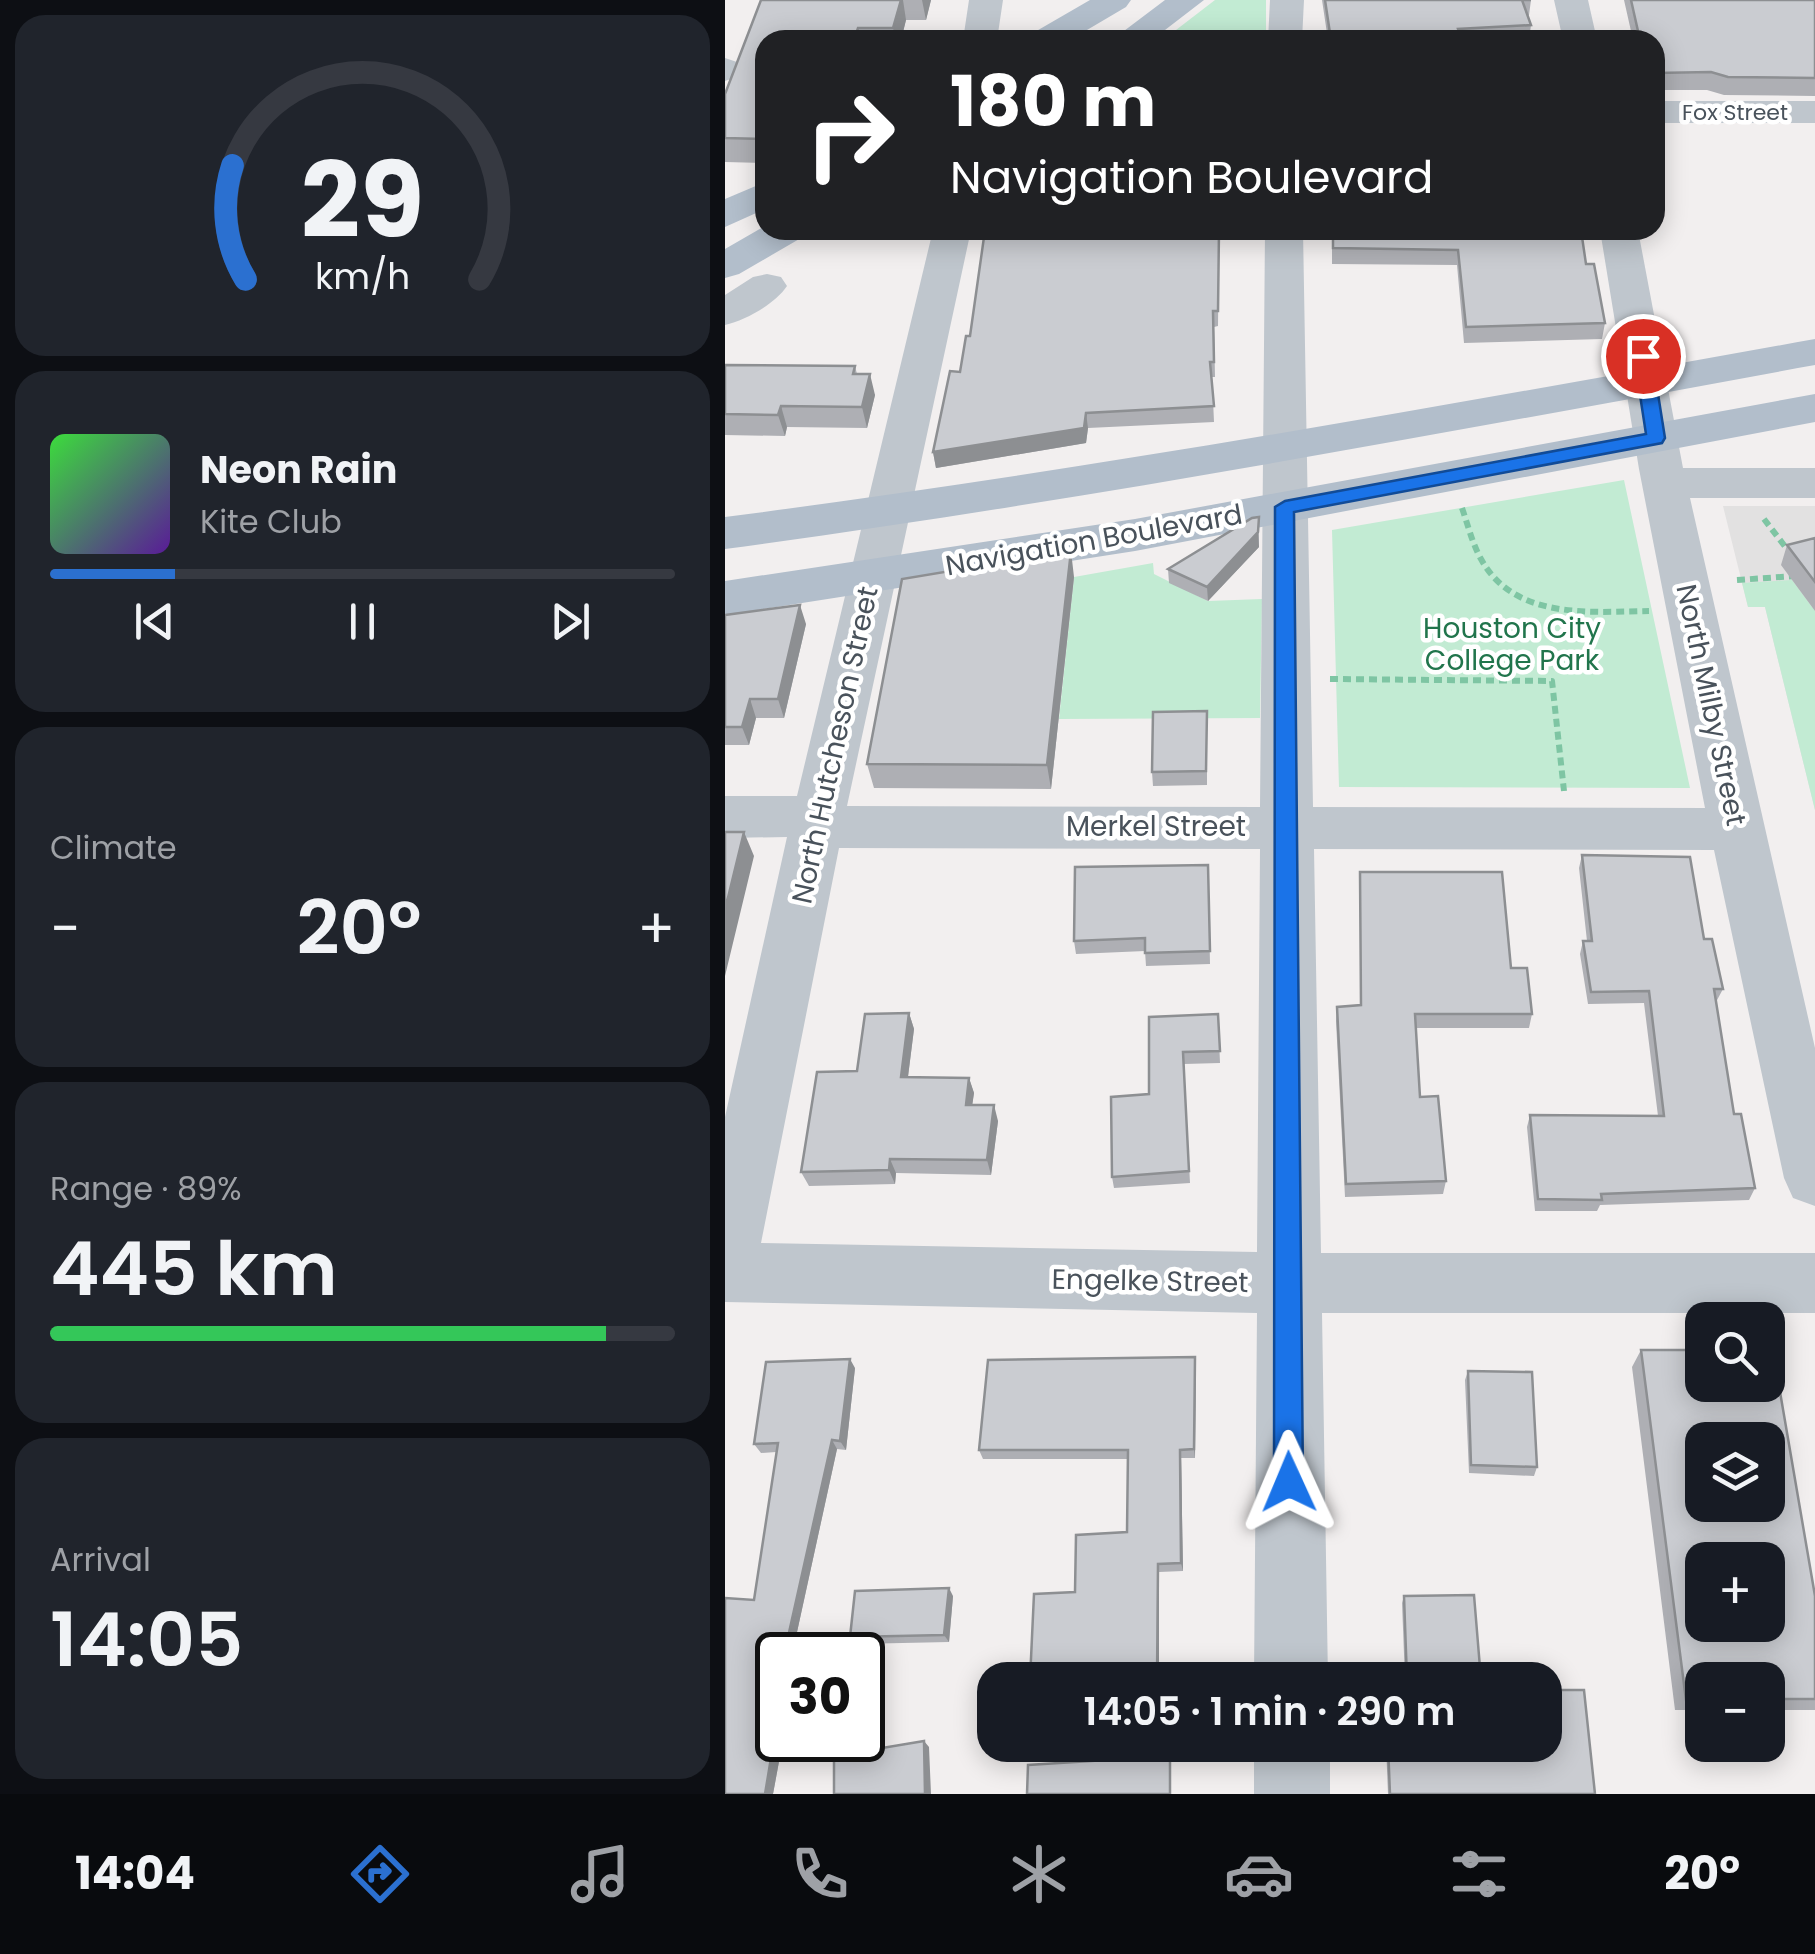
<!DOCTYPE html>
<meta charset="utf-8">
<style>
:root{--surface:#171b24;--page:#20242c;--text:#f1f3f6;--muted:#9ea1a6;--line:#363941;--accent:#2b70d0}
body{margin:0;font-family:Poppins,sans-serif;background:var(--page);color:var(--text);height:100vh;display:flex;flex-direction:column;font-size:38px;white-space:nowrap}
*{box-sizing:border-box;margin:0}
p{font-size:32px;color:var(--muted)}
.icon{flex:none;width:55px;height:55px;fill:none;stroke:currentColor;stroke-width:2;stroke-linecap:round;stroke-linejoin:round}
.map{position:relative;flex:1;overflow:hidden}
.side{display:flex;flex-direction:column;gap:15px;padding:15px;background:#0d0f14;width:725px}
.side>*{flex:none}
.guide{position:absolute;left:30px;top:30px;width:910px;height:210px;border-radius:30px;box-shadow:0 5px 25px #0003;background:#202124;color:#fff;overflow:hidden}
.buttons{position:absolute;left:960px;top:1302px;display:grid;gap:20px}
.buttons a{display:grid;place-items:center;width:100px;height:100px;border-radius:20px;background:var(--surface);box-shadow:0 5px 25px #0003;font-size:50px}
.speed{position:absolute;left:30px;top:1632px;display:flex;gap:20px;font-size:50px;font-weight:700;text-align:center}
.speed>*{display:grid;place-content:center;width:130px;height:130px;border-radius:50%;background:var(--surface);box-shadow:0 5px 25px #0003;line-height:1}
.speed .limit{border:5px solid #111;border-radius:15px;background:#fff;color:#111}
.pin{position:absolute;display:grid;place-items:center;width:85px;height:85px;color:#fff;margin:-42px;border:5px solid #fff;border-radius:50%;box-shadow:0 2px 10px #0007}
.me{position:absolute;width:110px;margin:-55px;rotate:359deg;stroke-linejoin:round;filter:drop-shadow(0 0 8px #0008)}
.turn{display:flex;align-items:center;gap:35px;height:210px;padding:0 30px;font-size:45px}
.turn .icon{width:130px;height:130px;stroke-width:2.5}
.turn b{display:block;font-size:70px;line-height:85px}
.big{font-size:75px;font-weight:600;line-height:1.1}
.side .card{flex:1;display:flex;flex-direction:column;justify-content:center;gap:15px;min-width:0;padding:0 35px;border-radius:30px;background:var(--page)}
.side .dial{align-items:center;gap:0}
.dial svg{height:260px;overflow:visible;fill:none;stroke:var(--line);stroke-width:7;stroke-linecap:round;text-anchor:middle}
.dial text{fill:var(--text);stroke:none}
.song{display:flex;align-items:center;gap:30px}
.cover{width:120px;height:120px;border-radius:15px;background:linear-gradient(135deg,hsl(120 70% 55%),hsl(270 70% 35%))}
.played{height:10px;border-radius:5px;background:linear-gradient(90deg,var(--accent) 20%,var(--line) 20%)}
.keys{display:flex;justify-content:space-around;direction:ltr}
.heat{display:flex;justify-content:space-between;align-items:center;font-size:55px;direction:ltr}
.charge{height:15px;border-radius:8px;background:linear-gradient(90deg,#34c759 89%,var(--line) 0)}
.trip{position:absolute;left:252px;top:1662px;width:585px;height:100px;border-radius:30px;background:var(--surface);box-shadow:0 5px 25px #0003;font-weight:600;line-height:100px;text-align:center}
.dock{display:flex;height:160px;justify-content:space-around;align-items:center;background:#090b0e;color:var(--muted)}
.dock .icon{width:70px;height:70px}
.dock .on{color:var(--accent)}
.dock b{font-size:45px;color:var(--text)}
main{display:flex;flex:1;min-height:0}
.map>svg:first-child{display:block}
.education{fill:#e2e1e1}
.green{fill:#c2ebd3}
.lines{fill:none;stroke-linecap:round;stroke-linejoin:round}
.path{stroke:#7ec5a3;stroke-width:6;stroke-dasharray:8 5;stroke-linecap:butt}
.minor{fill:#bfc6cd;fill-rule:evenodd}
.major{fill:#b2becb;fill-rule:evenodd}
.wall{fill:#aeafb4}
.shaded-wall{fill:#8d8f92}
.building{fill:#caccd1;stroke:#8d8f92;stroke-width:2.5;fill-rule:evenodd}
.route{fill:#1a73e8;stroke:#114b97;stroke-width:2.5}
.labels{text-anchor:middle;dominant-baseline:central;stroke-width:9;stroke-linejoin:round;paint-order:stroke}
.far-street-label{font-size:22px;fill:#49525b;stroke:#fff}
.street-label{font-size:28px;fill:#49525b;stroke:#fff}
.park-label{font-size:28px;fill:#21754c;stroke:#fff}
</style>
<main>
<section class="side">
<div class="card dial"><svg viewBox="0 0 100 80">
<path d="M14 69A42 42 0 1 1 86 69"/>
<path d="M14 69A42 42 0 0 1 10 34" stroke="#2b70d0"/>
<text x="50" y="56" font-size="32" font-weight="700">29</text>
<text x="50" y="72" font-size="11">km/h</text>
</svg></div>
<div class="card">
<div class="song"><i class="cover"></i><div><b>Neon Rain</b><p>Kite Club</p></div></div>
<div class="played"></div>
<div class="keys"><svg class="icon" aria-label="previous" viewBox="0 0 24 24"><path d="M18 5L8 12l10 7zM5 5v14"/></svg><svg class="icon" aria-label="pause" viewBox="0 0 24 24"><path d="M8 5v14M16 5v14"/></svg><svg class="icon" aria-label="next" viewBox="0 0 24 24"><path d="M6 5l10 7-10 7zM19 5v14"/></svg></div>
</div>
<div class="card"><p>Climate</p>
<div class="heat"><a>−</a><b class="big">20°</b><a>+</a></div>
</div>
<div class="card"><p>Range · 89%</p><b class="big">445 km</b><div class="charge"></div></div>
<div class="card"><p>Arrival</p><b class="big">14:05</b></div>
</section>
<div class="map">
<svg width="1090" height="1794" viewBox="0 0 1090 1794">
<rect width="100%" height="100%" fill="#f2efef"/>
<path class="education" d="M998,506h92v304l-50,-203h-17z"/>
<path class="green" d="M490,0h51v40h-103z
M899,480l66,308 -351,-1 -7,-257z
M428,563l1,11 54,27 54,-2 -2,119 -201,1 15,-142z
M1067,580l23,31v199l-50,-203h-17l-6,-24z"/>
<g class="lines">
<path class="path" d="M737,508c6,17 10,35 19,51 33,61 109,53 168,52
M1039,519l26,34
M1012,580l59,-4
M605,679l222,2 12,110"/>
<path class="minor" d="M244,0h34l-6,40h-34z
M545,0h34l-2,40h-34z
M829,0h34l9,40h-34z
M0,58l12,4 6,7 -6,8 -12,4z
M930,101h160v22h-160z
M208,230h38l-124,576 413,1 5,-577h38l10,577 392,1 -66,-339 -39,-239h38l45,238h132v30h-125l125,550v158l-22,-8 -9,-20 -70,-328 -400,-1 7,404h494v60h-493l6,367h-74l3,-367 -532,-11v-185l62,-280 -62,1v-42h72zM114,848l421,1 -3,403 -496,-9z
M42,274l14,3 6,9c-12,18 -41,34 -62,39v-30l28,-18z
M529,1745h76v49h-76z"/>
<path class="major" d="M365,0h41l-5,7 -56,33h-42l5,-7z
M440,0h39l-52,40h-40z
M40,182v27l-40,18v-28z
M40,226v4h41l-5,8 -62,36 -14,4v-29z
M1090,339v26c-362,66 -725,135 -1090,184v-32c365,-47 727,-113 1090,-178z
M1090,394v28l-680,129 -410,64v-34l410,-62z"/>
</g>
<path class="wall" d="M36,0h170l-5,20h-20l-5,20h-136v123l-40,-1v-68z
M597,0h209l-2,15h-2l4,10 -2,15h-201z
M899,0h191v96l-91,-1 -17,-5h-52v-50h-22z
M494,230l-1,96 -4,1 1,50h-3l2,45 -126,6 -2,15 -150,25 -3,-16 27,-80 10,-36z
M607,230l254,34 19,59 -3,16 -138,4 -7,-78 -125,-1z
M0,365l130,1 2,8 18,21 -8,33 -80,-1 -2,9 -60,-1z
M534,517v30l-51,54 -39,-18 -1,-14z
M1090,538v73l-34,-46 6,-20z
M349,577l-23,212 -177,-1 -7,-24z
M0,615l81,9 -22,94h-28l-7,27h-24z
M482,711v74l-54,1 -1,-14z
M857,855l122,84 19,50 -7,13 18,112 21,74 -6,12 -149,5 -3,6h-62l-8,-84 3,-12 128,1 -14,-113 -56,1 -8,-50 3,-13h4l-8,-73z
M483,865l2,99 -64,2 -1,-15 -69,3 -2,-13z
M635,872l151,96 21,46 -3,14h-113l4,69 26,84 -3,13 -98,3 -9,-176 1,-14 23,-1z
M184,1013l5,16 -6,48 61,1 5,15 -2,12 26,16 -7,54 -95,-2 -1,11 -86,2 -8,-14 56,-101z
M493,1014l2,49 -36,1 6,119 -76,5 -2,-11 37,-83v-77z
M916,1350l174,246v114h-48v-30h-64v30h-28l-43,-343z
M470,1357v101h-14l2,113 -24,1 -84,20 52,-60 1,-73h-145l-4,-9z
M130,1368l-9,82 -9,-1 -45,206h-15v85h6l-10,54 -19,-194 22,-148 -15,1 -7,-9z
M743,1371l69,96 -3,9 -65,-3 -4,-93z
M228,1596l-4,46 -93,2 -6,-7z
M679,1596l77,84h-76l-3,-77z
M661,1745h159l50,49h-207z"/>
<path class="shaded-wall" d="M176,0h2l3,20 -5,20h-5l-3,-12z
M197,0h9l-5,20z
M145,374l5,21 -8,33 -5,-21z
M56,406l6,21 -2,9 -7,-21z
M361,413l2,15 -2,15 -150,25 -3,-16z
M533,532l1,15 -51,54 -1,-14z
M346,551l3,26 -23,212 -4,-24z
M75,605l6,19 -22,94 -6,-19z
M25,699l6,19 -7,27 -7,-18z
M19,832l10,24 -29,120v-66z
M184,1013l5,16 -8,63 -5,-15z
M244,1078l5,15 -4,28 -4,-16z
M269,1105l4,16 -7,54 -4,-15z
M165,1159l6,14 -1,11 -6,-14z
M470,1357l1,10 -1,91 -1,-9z
M125,1359l5,9 -9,82 -6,-9z
M107,1440l5,9 -45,206h-8z
M455,1450l1,8 2,113 -2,-8z
M433,1564l1,8v108h-2z
M224,1588l4,8 -4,46 -5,-7z
M52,1722v18h6l-10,54h-8z
M199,1741l5,6 2,47h-6z"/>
<path class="building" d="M36,0h140l-8,28h-35l-4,12h-89v99l-40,-1v-44z
M600,0h206h-9l9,25 -73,4 2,6 -35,1 1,4h-95z
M906,0h184v78l-87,-1 -17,-5 -56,1v-33h-15z
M260,230h234l-1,81h-5l1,51h-4l4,44 -128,7 -2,15 -151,24 17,-81 10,1 6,-36h4z
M608,230h248l5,34h8l11,59 -139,4 -8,-77 -125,-2z
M0,365l130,1 -2,8h17l-8,33 -81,-1 -3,9 -53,-1z
M534,517l-1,15 -51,55 -39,-18 84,-51z
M1090,538v44l-28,-37z
M346,551l-24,214 -180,-1 35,-185z
M75,605l-22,94h-28l-8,28h-17v-112z
M482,711l-1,60 -54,1 1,-60z
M0,832h19l-19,78z
M857,855l108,2 14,82h8l11,50h-9l20,125h7l14,74 -154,6 1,6 -64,-1 -8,-84 134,1 -15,-125 -58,1 -8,-51h9z
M483,865l2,86 -65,2v-15l-71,3 1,-74z
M635,872h142l9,96h16l5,46h-117l5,83 18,-1 8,85 -100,3 -9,-177 24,-2z
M184,1013l-8,64 68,1 -3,27h28l-7,55 -97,-1 -1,11 -88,2 16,-100 40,-1 8,-57z
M493,1014l2,37 -37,1 6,119 -77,6 -1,-80 38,-3v-77z
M916,1350h62v35h64v-34h6l42,245v103h-48v-19h-64v20h-17zM978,1440h64v65h-64zM978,1560h64v65h-64z
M470,1357l-1,92 -14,1 1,113 -23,1 -1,116h-127l4,-86 41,-2 1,-57 51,-3 1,-82h-149l9,-90z
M125,1359l-10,82 -8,-1 -48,215h-7v30l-3,17h3v20l-12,72h-40v-196l29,2 24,-157 -24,1 12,-82z
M743,1371l64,1 5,95 -66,-2z
M224,1588l-5,47 -94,2 5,-46z
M749,1595l7,85h-74l-3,-84z
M820,1690h39l11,104h-205l-2,-49h157z
M199,1741l1,53h-91v-38z
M445,1756v38h-143l1,-29z"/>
<path class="route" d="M918,351l9,5 13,82 -3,5 -368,69 9,970 -4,10 -10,4 -11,-4 -4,-10 1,-975 10,-6 361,-67 -12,-78z"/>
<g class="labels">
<g class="far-street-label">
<text x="1010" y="112">Fox Street</text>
</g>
<g class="street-label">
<text transform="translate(369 540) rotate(-10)">Navigation Boulevard</text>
<text transform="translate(986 705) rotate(78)">North Milby Street</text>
<text transform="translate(110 745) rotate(-78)">North Hutcheson Street</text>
<text x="431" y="826">Merkel Street</text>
<text transform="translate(425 1281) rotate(1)">Engelke Street</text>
</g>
<g class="park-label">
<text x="787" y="628">Houston City<tspan x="787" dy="32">College Park</tspan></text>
</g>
</g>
</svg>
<div class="buttons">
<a><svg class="icon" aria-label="search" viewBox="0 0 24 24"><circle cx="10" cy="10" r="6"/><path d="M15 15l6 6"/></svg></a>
<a><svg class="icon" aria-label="layers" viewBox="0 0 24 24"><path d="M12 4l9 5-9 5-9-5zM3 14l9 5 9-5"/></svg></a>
<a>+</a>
<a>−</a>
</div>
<div class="speed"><div class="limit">30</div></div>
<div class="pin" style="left:918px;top:356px;background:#d93025"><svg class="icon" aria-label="arrive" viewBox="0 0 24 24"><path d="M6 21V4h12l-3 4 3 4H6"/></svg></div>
<svg class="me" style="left:564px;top:1482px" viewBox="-20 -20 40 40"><path d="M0-17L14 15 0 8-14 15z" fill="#1a73e8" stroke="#fff" stroke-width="4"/></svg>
<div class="trip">14:05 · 1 min · 290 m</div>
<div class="guide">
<div class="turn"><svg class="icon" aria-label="right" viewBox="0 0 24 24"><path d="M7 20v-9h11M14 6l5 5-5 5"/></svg><div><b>180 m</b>Navigation Boulevard</div></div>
</div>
</div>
</main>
<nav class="dock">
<b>14:04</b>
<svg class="icon on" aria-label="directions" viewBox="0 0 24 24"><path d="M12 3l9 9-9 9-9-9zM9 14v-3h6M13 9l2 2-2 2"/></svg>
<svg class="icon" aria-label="music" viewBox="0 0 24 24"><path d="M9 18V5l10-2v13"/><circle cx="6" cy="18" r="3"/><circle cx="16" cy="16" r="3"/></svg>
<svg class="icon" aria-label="phone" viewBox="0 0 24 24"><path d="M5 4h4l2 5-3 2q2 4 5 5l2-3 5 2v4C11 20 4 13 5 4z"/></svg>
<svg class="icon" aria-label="climate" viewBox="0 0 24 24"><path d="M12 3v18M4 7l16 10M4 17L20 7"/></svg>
<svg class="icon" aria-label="car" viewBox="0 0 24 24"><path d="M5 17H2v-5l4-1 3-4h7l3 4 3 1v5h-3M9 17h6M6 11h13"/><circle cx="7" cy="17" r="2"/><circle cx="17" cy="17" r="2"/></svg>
<svg class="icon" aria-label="filters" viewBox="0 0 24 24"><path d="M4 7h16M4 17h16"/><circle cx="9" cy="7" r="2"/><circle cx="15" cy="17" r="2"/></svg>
<b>20°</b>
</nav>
